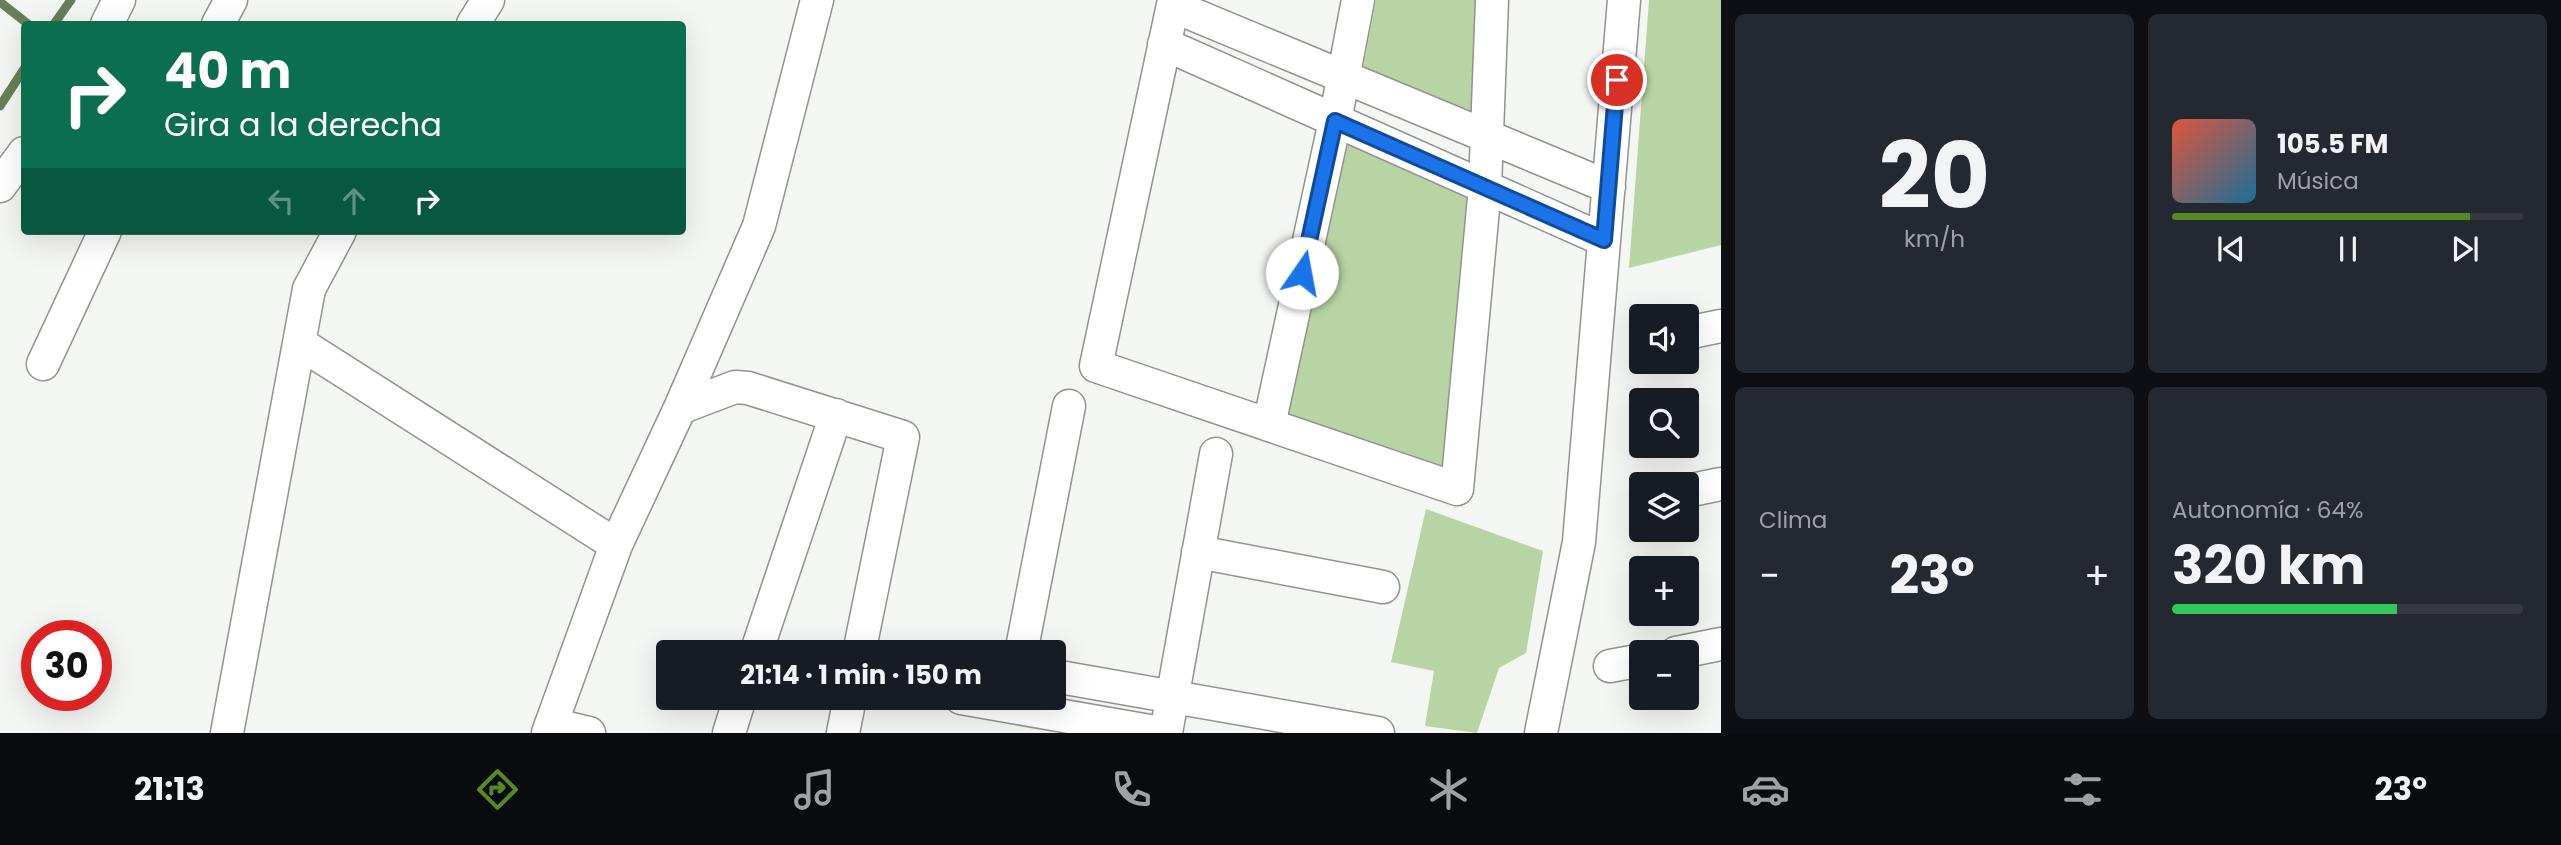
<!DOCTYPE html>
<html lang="es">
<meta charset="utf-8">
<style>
:root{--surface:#171b24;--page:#242831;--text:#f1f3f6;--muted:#9ea1a6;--line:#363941;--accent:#558921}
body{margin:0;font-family:Poppins,sans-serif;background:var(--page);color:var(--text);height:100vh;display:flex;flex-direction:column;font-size:26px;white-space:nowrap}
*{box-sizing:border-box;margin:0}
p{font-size:23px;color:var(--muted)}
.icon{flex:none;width:38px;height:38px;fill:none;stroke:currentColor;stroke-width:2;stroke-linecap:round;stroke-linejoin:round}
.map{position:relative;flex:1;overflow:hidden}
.drawer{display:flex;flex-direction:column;gap:14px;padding:14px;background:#0d0f14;width:840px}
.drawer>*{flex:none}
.hud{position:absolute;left:21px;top:21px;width:665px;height:214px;border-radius:7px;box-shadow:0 7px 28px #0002;background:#0b6e4f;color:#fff;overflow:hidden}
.fabs{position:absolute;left:1629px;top:304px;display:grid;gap:14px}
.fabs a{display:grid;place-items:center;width:70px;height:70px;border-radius:7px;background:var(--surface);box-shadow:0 7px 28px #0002;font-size:35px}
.speed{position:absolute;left:21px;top:620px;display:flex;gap:14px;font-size:35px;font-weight:700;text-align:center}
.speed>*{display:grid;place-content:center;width:91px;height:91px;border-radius:50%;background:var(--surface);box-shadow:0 7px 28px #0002;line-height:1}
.speed .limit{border:10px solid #d22;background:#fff;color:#111}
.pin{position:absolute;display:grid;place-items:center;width:60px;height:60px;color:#fff;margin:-30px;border:4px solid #fff;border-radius:50%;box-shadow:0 2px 7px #0007}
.me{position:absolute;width:77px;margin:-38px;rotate:12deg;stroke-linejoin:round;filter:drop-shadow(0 0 5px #0008)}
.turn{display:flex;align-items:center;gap:24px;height:147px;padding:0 28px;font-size:32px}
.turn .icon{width:91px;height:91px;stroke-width:2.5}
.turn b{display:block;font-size:49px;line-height:60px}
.lanes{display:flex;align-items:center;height:66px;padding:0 28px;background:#0003;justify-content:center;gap:35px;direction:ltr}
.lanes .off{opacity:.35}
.big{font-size:52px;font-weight:700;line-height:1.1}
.drawer .tile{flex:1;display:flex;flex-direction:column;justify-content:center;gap:10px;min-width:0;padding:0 24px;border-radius:10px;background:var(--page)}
.drawer .dial{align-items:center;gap:0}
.dial b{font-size:91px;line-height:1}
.song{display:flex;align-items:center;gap:21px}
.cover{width:84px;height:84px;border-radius:10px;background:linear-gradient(135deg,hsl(10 70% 55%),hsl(200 70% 35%))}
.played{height:7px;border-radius:4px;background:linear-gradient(90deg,var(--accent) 85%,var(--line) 85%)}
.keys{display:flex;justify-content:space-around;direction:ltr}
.heat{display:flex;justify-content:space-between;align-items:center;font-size:38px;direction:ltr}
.charge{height:10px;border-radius:5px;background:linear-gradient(90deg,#34c759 64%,var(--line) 0)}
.drawer .tiles{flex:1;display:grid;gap:14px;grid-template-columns:repeat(2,1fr)}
.trip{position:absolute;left:656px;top:640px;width:410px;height:70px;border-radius:7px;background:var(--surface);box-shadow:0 7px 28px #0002;font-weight:700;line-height:70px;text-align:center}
.tabs{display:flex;height:112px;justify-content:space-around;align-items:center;background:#090b0e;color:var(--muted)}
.tabs .icon{width:49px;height:49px}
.tabs .selected{color:var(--accent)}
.tabs b{font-size:32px;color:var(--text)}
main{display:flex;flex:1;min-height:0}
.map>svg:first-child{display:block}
.green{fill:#b8d4a4}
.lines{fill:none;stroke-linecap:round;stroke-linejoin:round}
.stream{stroke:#687e58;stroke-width:9}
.minor-casing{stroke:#91938f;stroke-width:35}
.minor{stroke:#fff;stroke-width:32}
.route-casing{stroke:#114b97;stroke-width:18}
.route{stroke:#1a73e8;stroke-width:12}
</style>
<main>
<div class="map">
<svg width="1721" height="733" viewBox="0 0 1721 733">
<rect width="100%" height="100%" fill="#f3f6f2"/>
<path class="green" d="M1376,0h103l-4,119 -112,-51z
M1649,0h72v245l-92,23z
M1347,136l122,53 -23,289 -159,-58z
M1426,509l117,42 -17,102 -27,15 -22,65 -52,-7 9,-55 -43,-9z"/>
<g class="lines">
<path class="stream" d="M0,2l28,22
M54,24l17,-24
M0,106l24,-37"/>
<g class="minor-casing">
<path id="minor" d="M1174,0l-78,366 361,123 28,-302 7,-187
M1173,6l436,181
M107,24l12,-24
M218,24l13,-24
M473,24l15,-24
M1164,44l440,196
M0,186l24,-33
M1687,333l34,-7
M301,344l315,201
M43,364l62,-133
M680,408l55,-21 13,1 155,49 -44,216
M1269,425l66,-304 23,-121
M1687,491l34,-7
M1198,552l185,35
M756,653l80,-238
M1021,653l48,-247
M1676,653l45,-9
M1610,666l32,-6
M1054,676l324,57
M961,698l200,35
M551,724l38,9
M227,733l82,-444 31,-58
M548,733l68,-188 64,-137 79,-182 58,-226
M729,733l11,-35
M843,733l7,-35
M1166,733l50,-279
M1541,733l38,-191 45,-542"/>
</g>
<use href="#minor" class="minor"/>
</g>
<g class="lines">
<g class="route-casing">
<path id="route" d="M1302,273l33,-152 269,119 13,-160"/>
</g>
<use href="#route" class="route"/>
</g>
</svg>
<div class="fabs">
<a><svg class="icon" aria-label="sound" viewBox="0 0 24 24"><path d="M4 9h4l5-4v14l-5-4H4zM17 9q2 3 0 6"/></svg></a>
<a><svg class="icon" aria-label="search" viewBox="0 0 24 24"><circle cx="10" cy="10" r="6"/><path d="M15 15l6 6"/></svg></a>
<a><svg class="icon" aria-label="layers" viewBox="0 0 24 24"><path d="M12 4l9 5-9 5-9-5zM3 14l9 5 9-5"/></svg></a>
<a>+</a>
<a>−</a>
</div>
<div class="speed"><div class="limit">30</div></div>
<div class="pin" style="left:1617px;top:80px;background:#d93025"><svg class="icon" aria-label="arrive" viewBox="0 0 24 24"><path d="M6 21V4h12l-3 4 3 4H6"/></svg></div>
<svg class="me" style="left:1302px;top:273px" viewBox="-20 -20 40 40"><circle r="19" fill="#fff"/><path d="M0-13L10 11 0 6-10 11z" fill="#1a73e8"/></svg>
<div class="trip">21:14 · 1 min · 150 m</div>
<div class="hud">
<div class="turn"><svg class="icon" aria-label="right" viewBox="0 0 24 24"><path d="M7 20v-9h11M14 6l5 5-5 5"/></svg><div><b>40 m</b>Gira a la derecha</div></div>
<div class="lanes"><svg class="icon off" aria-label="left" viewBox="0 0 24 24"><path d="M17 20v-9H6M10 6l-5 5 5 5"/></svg><svg class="icon off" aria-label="ahead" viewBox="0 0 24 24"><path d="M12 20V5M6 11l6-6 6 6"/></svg><svg class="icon" aria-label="right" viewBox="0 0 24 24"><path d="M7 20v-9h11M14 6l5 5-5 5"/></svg></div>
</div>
</div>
<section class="drawer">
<div class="tiles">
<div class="tile dial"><b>20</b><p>km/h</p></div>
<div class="tile">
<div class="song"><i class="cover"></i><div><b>105.5 FM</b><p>Música</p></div></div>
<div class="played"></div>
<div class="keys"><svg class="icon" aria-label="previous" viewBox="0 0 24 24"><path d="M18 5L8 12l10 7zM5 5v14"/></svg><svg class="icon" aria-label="pause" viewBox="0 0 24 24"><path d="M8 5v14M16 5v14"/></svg><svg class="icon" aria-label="next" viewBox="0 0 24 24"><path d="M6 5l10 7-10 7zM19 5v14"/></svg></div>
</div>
<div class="tile"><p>Clima</p>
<div class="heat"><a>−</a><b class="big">23°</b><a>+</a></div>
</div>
<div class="tile"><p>Autonomía · 64%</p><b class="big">320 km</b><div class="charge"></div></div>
</div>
</section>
</main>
<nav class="tabs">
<b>21:13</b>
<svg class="icon selected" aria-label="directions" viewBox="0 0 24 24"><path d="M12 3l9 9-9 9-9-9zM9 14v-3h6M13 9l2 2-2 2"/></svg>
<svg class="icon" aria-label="music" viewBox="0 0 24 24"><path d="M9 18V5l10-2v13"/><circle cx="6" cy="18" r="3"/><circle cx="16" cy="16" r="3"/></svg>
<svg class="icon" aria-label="phone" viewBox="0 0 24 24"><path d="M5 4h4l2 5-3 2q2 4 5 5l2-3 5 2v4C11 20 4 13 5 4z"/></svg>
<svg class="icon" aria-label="climate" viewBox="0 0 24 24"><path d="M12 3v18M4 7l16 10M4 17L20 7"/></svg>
<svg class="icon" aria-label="car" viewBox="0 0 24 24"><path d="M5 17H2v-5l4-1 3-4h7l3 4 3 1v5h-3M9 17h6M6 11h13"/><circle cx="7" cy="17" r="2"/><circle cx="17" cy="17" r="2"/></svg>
<svg class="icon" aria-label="filters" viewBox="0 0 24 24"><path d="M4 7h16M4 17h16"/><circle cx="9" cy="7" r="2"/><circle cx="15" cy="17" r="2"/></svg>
<b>23°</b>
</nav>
